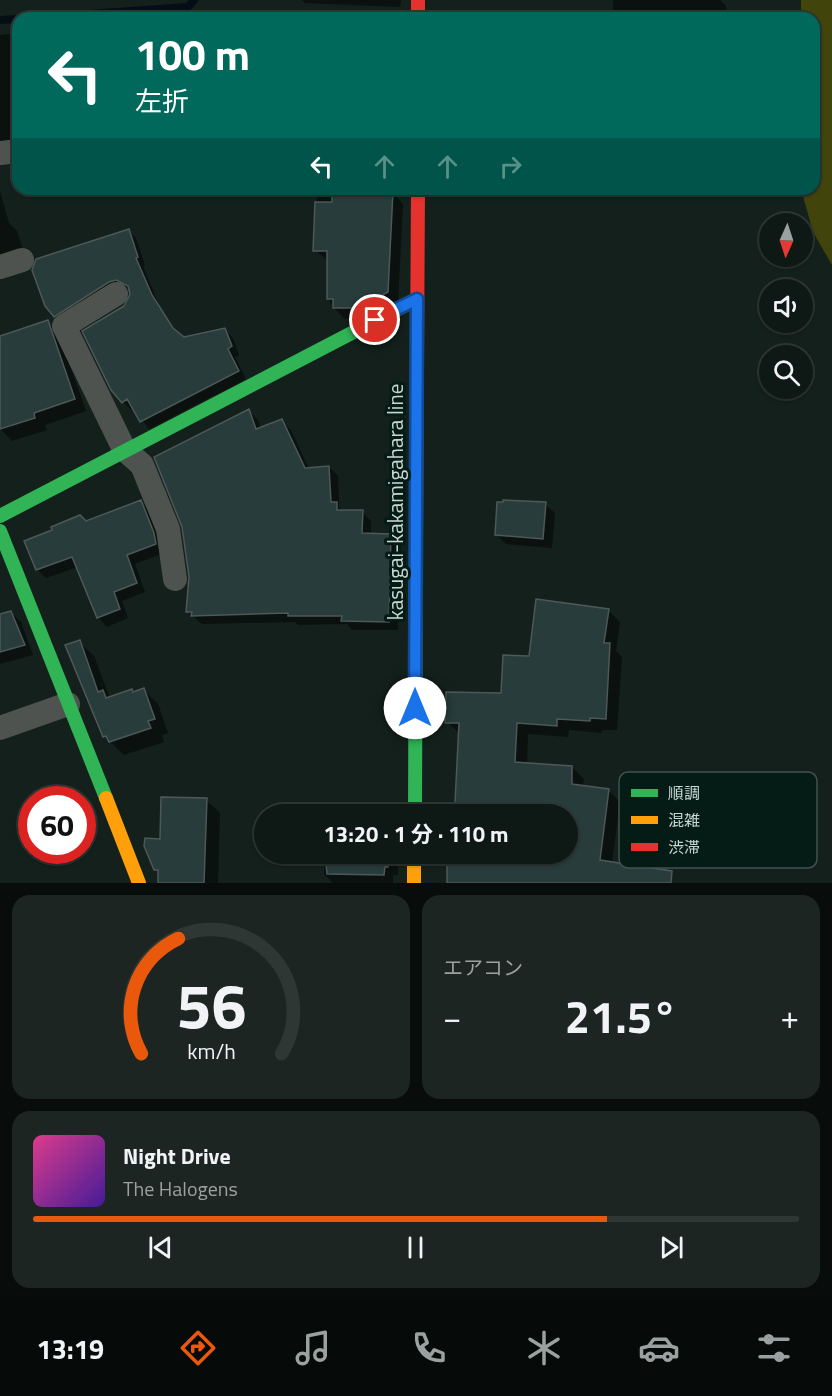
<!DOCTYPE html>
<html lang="ja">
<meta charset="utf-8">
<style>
:root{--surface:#0e1815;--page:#1c2522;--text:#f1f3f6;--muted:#9ba0a0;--line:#2e3734;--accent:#ea580c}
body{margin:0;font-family:"Titillium Web","Noto Sans JP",sans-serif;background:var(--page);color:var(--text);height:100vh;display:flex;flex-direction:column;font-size:22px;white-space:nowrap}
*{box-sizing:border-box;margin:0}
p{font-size:20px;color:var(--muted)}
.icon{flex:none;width:33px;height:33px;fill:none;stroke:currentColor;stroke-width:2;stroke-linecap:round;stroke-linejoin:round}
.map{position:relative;height:883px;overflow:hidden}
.details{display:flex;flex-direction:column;gap:12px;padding:12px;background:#080d0c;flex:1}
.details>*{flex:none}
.banner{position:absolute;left:12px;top:12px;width:808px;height:183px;border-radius:18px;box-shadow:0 2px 4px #0004,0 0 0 2px var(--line);background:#00695c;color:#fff;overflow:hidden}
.needle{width:39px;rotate:183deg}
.buttons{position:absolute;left:759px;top:213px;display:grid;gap:12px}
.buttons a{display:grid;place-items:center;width:54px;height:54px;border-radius:50%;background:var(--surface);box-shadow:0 2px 4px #0004,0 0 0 2px var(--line);font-size:30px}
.speed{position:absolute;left:18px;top:786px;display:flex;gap:12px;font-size:30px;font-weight:700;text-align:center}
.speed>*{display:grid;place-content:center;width:78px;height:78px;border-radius:50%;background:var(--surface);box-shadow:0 2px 4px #0004,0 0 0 2px var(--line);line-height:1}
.speed .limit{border:9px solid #d22;background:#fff;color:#111}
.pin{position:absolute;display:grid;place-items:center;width:51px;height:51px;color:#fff;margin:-26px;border:3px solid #fff;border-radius:50%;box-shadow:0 2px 6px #0007}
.me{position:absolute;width:66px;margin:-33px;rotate:0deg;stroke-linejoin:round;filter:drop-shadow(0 0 4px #0008)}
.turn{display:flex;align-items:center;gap:21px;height:126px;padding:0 24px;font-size:27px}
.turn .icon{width:78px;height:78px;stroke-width:2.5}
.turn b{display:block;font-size:42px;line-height:51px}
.lanes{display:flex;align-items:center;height:57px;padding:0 24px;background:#0003;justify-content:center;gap:30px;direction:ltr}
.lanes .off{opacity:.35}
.big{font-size:45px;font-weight:700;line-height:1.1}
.details .widget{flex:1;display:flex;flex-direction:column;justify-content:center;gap:9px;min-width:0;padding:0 21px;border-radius:18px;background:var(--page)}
.details .dial{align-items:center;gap:0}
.dial svg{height:156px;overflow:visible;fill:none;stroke:var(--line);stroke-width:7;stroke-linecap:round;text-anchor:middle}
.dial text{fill:var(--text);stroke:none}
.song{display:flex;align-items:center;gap:18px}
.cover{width:72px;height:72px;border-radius:9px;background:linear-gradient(135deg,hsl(330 70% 55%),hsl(260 70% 35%))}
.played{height:6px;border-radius:3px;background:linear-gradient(90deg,var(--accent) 75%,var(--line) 75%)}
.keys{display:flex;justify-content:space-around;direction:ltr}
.heat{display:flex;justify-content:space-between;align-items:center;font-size:33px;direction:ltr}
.details .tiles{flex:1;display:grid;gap:12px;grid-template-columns:1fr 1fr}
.widget:last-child{grid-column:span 2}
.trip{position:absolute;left:254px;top:804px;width:324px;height:60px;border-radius:30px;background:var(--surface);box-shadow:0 2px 4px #0004,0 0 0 2px var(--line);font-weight:700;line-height:60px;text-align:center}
.menu{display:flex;height:96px;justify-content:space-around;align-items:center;background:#060a08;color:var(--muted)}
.menu .icon{width:42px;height:42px}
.menu .selected{color:var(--accent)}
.menu b{font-size:27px;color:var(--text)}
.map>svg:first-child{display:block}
.green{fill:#41440b}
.shadow{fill:#0007}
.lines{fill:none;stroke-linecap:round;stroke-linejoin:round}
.stream{stroke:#040f15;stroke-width:8}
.building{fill:#283c3c;stroke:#4d5857;stroke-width:1.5}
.street{stroke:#4f5350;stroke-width:24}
.fast{stroke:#30b455;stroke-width:14}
.slow{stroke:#ff9f0a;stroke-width:14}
.jam{stroke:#e5322d;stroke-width:14}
.route-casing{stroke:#114b97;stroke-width:15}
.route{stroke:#1a73e8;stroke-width:10}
.labels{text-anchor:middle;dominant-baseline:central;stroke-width:6;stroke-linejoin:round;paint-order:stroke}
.street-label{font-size:21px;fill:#c9d7d2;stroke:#051b15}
.key{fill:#051b15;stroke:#40534e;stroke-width:1.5}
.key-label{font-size:16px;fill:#c9d7d2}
</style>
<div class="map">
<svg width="832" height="883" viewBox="0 0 832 883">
<rect width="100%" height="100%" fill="#13201c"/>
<path class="green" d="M801,0h31v265l-19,-33 -12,-43h13v-171h-13z"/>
<path class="shadow" d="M302,0h99l-1,7 -95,-4z
M613,0h107l6,6 2,12h-115z
M589,15l23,3h-23z
M10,34l8,3v108l-18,4v-114z
M307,189h62l2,3h21l11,12 -5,99 -53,16 -11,-11 -6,-10 1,-36 -14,-12 2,-60z
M0,191l9,32 8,8 8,25 -25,10z
M128,230l8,8 9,27 -2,1 16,39 19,29 6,4 41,-8 8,8 6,17 -4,2 11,22 -97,50 -16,-21 -2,2 -8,-8 2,-95 7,-13 -2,-4 -5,-3 -62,37 -8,-8z
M47,321l12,13 27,77 -41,14 2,5 -35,11 -12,-13v-91z
M249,411l9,9 3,9 21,-8 9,9 18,39 20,-2 9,9 1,31 5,5h18l9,9v14h19l9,9 -1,86h-46l-5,-6 -49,1 -3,-3 -93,2 -14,-12z
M141,502l9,9 14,42 -29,11 10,28 -23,9 6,17 -21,9 -9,-10 -20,-50 -32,11 -9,-9 49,-46z
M545,504l10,9 -3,35 -46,-4 -9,-9z
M608,610l12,12 -4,29 6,6 -5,73h-15v3l-33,-3 -1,7 -40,-3 -1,30 45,3 12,12 -1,8 25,3 12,12 -8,61 36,20h-198v-29h117v-40h-111l4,-80 -13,-12 56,-27 28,-37z
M11,612l10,10 12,33 -33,9v-48z
M79,642l15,14 16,42 34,-8 14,14 10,29 -6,2 2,7 -40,13 -20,-19z
M206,800l14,13 -2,70h-59l1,-10 -5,-4 6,-29z
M327,806h61l8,8h-69z
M325,854h73v21h-5v8h-60l-9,-9z"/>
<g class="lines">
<path class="stream" d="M33,18l155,-11 6,-7
M0,20l18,-1"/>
</g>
<path class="building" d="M340,189l53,2 -5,101 -30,16h-25v-9h-6v-48h-14l2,-49h17v-11l8,1z
M129,229l9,28 -2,1 16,37 21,33 11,9 41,-9 7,18 -4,3 11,22 -99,51 -13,-23 -5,4 -11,-13 -29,-59 42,-25 6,-12 -2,-8 -12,-6 -7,2 -55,35 -9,-11 -13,-36 4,-11z
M48,320l27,79 -41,14 1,5 -35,11v-93z
M249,409l7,20 26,-10 23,49 24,-2 2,36h6v8h26l-1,23 29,1 -2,88 -48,-1 1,-5h-54v-3l-97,3 1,-4h-6l3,-35 -7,-50 -28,-70z
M141,500l13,33 2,11 -29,11 10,28 -23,9 6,17 -23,9 -25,-61 -36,13 -12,-29 28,-11 -1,-3 29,-12 6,6z
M503,500l43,2 -3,37 -48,-4 2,-33h6z
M536,599l73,10 -5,34h6l-4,76 -16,-1v3l-33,-2v7l-40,-3 -2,39 57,4v18l37,5 -9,71 72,11 -1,12h-224v-29h120l-2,-41 -51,-2v-5l-59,-3 4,-80h-14l1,-31 55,1 2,-38 26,1z
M11,611l14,34 -25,7v-38z
M80,640l18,52 5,-2 3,8 26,-9 1,3 11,-4 11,31 -7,2 3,7 -42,14 -3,-6 -3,1 -38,-92z
M161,797l46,1 -3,85h-46v-13h-4l-10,-24 1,-8 15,1z
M325,804l64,1v9h-64z
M325,854h64l-1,13h-3l-1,8 -57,-1z"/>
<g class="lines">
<path class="street" d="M0,153l18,-2
M0,267l22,-7
M116,294l-52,32 60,123 18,16 26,64 7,50
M0,728l68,-24"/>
<path class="fast" d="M0,516l417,-217
M0,531l106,267
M415,814l1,-275"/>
<path class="slow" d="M106,798l33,85
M414,854v29"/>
<path class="jam" d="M418,0v18
M416,539l2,-350"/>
</g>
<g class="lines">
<g class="route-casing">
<path id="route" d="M375,320l42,-21 -2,409"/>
</g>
<use href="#route" class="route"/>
</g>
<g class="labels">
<g class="street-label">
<text transform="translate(395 502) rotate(-90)">kasugai-kakamigahara line</text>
</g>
</g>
<rect x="619" y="772" width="198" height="96" rx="9" class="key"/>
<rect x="631" y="789" width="27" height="8" fill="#30b455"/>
<rect x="631" y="816" width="27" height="8" fill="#ff9f0a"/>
<rect x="631" y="843" width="27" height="8" fill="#e5322d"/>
<g class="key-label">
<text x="668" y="799">順調</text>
<text x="668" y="826">混雑</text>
<text x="668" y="853">渋滞</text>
</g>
</svg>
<div class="buttons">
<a><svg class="needle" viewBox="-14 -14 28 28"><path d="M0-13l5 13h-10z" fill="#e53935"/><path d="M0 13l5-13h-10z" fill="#9ba0a0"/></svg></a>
<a><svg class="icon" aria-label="sound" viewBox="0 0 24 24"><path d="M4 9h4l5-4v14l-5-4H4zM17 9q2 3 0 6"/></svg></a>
<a><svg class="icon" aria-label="search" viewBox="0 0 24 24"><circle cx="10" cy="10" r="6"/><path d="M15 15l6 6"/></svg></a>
</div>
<div class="speed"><div class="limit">60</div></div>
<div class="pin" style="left:375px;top:320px;background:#d93025"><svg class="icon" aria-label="arrive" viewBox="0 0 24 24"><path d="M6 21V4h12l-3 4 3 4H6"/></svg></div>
<svg class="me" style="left:415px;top:708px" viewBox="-20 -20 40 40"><circle r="19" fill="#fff"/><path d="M0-13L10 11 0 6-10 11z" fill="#1a73e8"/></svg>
<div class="trip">13:20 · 1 分 · 110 m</div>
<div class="banner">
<div class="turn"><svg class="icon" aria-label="left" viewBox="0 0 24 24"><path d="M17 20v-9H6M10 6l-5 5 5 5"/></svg><div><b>100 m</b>左折</div></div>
<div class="lanes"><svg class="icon" aria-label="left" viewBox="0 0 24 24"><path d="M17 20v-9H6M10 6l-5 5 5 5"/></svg><svg class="icon off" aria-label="ahead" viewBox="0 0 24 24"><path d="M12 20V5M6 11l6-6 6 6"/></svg><svg class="icon off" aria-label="ahead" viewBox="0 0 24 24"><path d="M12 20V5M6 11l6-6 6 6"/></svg><svg class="icon off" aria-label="right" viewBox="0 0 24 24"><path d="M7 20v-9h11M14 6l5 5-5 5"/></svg></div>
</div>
</div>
<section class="details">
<div class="tiles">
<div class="widget dial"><svg viewBox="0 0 100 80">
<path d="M14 69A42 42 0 1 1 86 69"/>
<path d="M14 69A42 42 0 0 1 33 10" stroke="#ea580c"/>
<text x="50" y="56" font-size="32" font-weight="700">56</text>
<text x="50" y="72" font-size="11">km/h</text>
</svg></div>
<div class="widget"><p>エアコン</p>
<div class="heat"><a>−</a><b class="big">21.5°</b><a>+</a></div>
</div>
<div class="widget">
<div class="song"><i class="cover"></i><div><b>Night Drive</b><p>The Halogens</p></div></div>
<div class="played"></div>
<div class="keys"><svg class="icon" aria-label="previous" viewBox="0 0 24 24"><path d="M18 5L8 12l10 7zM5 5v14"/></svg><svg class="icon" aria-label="pause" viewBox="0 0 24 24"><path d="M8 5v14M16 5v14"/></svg><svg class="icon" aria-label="next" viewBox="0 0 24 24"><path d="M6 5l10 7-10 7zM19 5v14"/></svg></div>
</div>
</div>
</section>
<nav class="menu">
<b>13:19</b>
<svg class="icon selected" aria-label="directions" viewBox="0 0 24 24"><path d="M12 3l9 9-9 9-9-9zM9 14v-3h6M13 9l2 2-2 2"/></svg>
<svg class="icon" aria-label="music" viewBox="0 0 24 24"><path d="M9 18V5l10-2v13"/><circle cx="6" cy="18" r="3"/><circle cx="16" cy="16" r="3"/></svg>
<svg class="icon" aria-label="phone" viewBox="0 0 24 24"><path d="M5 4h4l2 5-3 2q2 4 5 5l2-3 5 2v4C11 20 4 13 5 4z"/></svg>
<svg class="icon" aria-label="climate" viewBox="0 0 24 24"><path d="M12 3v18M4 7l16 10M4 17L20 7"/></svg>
<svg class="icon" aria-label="car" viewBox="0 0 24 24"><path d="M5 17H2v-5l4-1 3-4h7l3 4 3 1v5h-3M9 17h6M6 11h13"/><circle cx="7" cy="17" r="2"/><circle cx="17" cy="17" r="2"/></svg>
<svg class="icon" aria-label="filters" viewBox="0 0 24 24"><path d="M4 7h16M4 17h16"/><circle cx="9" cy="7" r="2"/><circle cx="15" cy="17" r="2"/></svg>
</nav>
